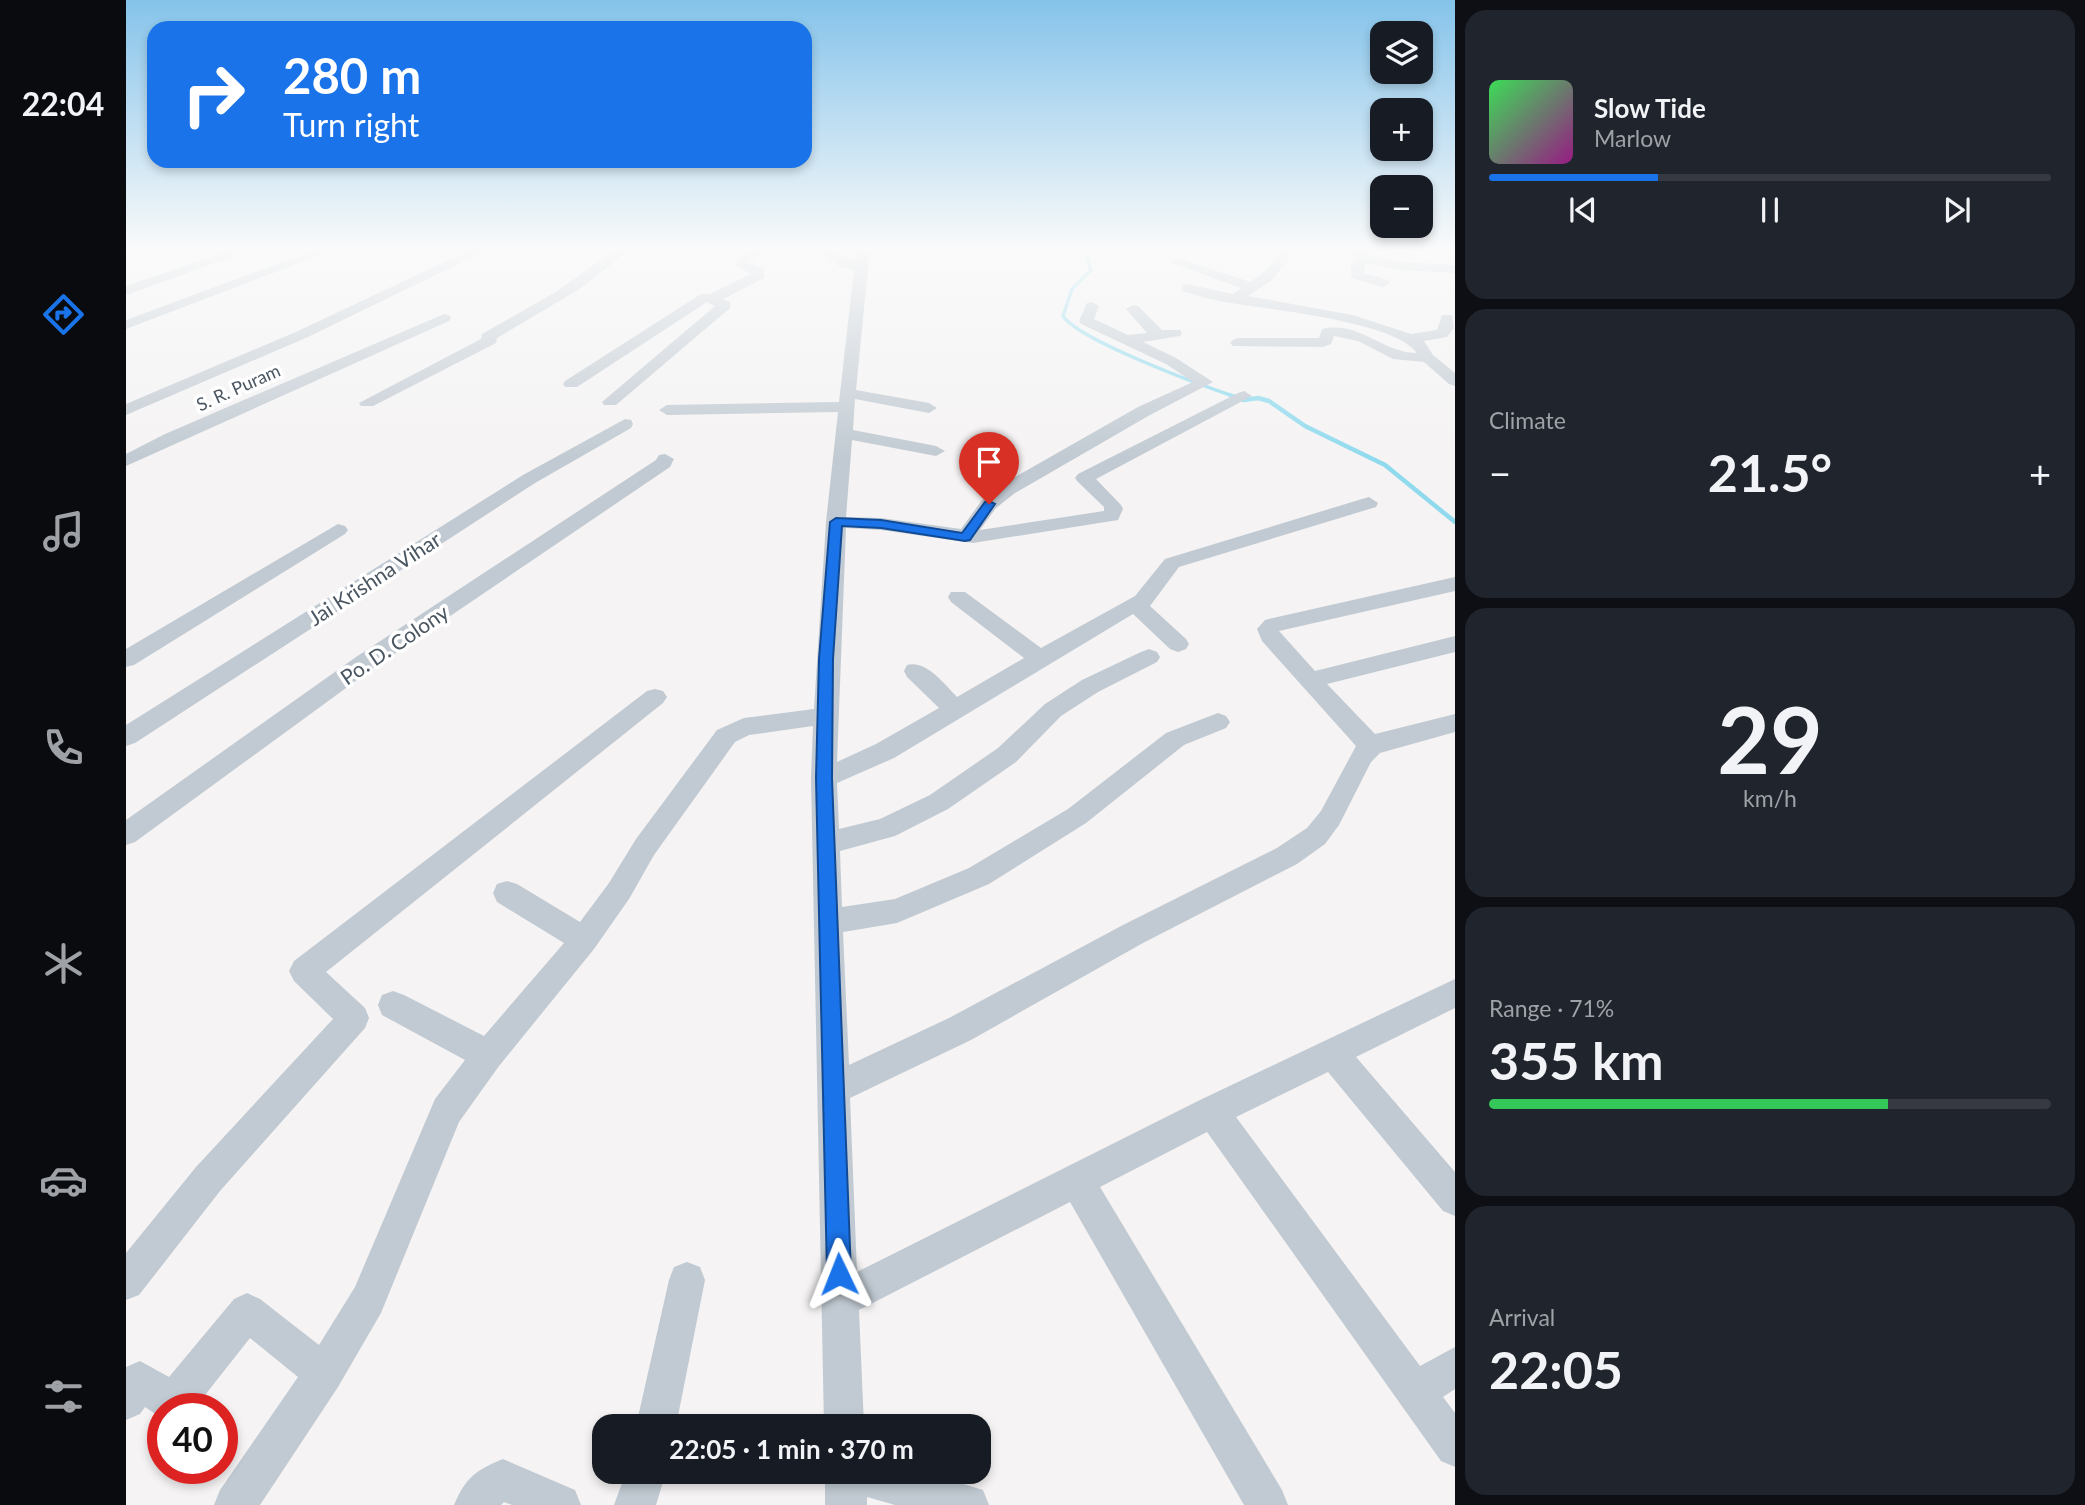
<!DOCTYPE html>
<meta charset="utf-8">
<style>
:root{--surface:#171b24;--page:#20242c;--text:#f1f3f6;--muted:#9ea1a6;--line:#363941;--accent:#1a73e8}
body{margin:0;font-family:Lato,sans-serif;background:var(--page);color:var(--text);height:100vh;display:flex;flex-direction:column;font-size:26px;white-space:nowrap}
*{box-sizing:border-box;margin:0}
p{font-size:23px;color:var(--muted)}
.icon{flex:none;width:38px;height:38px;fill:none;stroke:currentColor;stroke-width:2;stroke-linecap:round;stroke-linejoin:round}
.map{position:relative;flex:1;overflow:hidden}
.sheet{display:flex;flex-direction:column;gap:10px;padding:10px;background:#0d0f14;width:630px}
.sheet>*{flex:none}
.hud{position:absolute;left:21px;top:21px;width:665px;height:147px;border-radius:21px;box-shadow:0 4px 10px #0003;background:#1a73e8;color:#fff;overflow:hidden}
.fabs{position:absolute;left:1244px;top:21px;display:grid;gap:14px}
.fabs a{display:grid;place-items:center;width:63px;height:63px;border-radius:14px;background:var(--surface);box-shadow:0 4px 10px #0003;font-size:35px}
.speed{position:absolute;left:21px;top:1393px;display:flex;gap:14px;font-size:35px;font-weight:700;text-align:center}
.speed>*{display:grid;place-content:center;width:91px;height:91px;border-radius:50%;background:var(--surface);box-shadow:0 4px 10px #0003;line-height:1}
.speed .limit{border:10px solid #d22;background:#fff;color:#111}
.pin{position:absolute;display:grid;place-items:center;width:60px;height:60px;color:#fff;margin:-72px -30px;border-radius:50% 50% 50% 0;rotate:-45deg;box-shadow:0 0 7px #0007}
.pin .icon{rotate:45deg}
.me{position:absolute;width:77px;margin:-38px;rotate:358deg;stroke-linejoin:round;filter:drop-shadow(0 0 5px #0008)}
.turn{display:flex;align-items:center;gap:24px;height:147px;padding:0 21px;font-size:32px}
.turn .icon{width:91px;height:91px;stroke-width:2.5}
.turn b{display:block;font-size:49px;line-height:60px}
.big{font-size:52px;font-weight:700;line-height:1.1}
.sheet .card{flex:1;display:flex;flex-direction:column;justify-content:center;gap:10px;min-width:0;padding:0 24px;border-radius:21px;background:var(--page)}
.sheet .dial{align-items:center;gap:0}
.dial b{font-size:91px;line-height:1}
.song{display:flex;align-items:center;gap:21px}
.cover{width:84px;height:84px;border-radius:10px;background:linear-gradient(135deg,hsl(130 70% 55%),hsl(310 70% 35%))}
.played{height:7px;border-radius:4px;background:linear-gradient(90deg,var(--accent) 30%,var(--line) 30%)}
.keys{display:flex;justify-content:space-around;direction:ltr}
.heat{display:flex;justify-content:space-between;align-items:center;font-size:38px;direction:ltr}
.charge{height:10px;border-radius:5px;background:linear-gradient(90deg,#34c759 71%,var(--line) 0)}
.trip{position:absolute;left:466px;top:1414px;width:399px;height:70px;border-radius:21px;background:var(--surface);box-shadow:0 4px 10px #0003;font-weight:700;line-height:70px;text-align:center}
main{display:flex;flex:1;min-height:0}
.tabs{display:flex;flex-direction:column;width:126px;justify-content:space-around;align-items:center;background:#090b0e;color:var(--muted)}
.tabs .icon{width:49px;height:49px}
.tabs .active{color:var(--accent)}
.tabs b{font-size:32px;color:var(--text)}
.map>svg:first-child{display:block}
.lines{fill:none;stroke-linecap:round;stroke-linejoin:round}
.stream-far1{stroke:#90daee;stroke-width:3.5}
.stream{stroke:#90daee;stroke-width:4.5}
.minor{fill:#c1cad2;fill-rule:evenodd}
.route{fill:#1a73e8;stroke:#114b97;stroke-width:2}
.labels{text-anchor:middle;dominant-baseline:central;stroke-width:7;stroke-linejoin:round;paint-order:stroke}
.far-street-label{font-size:18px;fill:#4a5661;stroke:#fff}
.street-label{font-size:21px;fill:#4a5661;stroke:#fff}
</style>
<main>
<nav class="tabs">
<b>22:04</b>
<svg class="icon active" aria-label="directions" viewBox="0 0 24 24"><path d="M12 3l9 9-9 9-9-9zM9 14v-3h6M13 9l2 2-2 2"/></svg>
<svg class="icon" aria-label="music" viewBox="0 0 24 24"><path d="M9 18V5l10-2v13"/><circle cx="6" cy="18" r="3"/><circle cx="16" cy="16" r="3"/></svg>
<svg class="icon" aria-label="phone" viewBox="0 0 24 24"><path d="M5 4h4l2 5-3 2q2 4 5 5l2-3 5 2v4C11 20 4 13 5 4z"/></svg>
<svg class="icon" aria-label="climate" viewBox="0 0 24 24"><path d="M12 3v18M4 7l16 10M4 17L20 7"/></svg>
<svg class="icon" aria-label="car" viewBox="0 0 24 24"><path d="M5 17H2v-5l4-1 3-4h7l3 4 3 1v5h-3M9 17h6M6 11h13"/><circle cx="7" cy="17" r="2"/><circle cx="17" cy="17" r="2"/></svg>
<svg class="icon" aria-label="filters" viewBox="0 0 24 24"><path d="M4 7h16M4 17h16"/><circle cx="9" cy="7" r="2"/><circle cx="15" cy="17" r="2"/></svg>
</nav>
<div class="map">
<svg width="1329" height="1505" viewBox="0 0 1329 1505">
<rect width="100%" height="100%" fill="#f5f3f3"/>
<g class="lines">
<path class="stream-far1" d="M958,248l7,22 -19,19 -9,27c17,25 140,70 173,81"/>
<path class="stream" d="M1105,396l13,4 14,-2 11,3 36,25 80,39 70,57"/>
<path class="minor" d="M111,248h19l-130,47v-9z
M194,248h19l-213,81v-9z
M348,248h17l-183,89 -182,78v-11l172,-73z
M492,248h14l-51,40 -84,50 -1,5 -123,63h-12l-2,-3 122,-64 1,-5 72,-41z
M625,248h14l-16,15 15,6v9l-41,21 7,3v6l-114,97h-12l-2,-3 113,-96 -8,-4 -130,85h-12l-2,-3 2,-3 136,-87h9l41,-20 -18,-10z
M689,248h15l25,14 3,-14h12l-14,142 73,13 8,5 -8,5 -74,-14 -2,31 83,16 9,5 -9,5 -84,-16 -6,77 35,1 80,11 21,-29 19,-15 137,-78 55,-25 -27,-18 -85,-40 -2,-3 8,-18 5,-1 7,4 -5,13 34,16 19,-2 -21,-24 7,-4 5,1 24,24h18l2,3 -2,3 -37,6 33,16 37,24 -63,33 -135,78 -19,15 -16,22 124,-19v-4l-26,-25 -3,-4 3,-4 160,-81 6,-2 8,5 -156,83 25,26 2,4 -5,11 -145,23 -92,-13 -35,-2 -9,234 39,-18 63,-36 -32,-31 -3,-6 3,-6c20,-5 37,19 50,32l67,-39 -73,-56 -3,-5 3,-5h14l76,56 94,-52 30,-37 197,-60 7,-2 9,6 -2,4 -197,60 -29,39 36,33 3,5 -3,5 -8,3 -8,-3 -37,-35 -239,144 -57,25 2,46 41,-10 50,-24 68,-47 47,-44 37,-24 59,-28 8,-3 8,3 3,5 -3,5 -59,30 -37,24 -45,46 -68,47 -53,27 -55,15 2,56 53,-8 74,-31 99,-59 98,-76 52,-20 8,3 4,6 -4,6 -42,17 -98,78 -97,61 -92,39 -54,9 6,133 100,-47 174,-93 154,-77 30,-20 14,-17 35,-65 -94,-105 -5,-12 8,-9 8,-2 182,-41v14l-176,40 36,40 140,-35v16l-128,32 48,50 80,-20v18l-75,21 -9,9 -32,63 -14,19 -28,20 -154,79 -172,97 -121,58 7,174 343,-172 255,-121v29l-99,49 99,115v44l-12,-5 -115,-139 -92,45 184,249 35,-19v42l-12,8 12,16v54l-14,-6 -234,-329 -107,55 182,303 6,15h-44l-174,-303 -211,108 5,116h-40l-13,-648 2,-52 -64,9 -14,7 -81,113 -25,44 -35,50 -95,117 -40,56 -78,191 -43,74 -78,118h-46l6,-15 78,-113 -48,-39 -56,71h-31v10l-18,-12 -5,7 -14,6v-53l14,-6 29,16 65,-78 13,-6 13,6 59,46 36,-58 80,-188 30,-39 -83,-45 -4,-10 4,-10 11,-4 11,4 80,41 80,-93 -67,-41 -4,-9 4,-9 10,-3 10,3 63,38 29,-39 27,-44 81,-109 27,-12 70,-9 12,-187 12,-110 -171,3 -8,-5 8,-5 172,-3 15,-132 -15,-4z
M1159,248h13l-26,32 -24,16 105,19 58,19 26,-4 5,-15h10l2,13 -7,9 -23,4 9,14 22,18v13l-6,-2 -25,-22 -31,-3 -35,-18 -24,-5 -3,8 -8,3 -90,-1 -3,-3 3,-3 5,-2h81l3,-9c37,-9 61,24 95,24 -23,-33 -156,-44 -198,-52 -12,-2 -25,-7 -37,-10v-6l5,-1 46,10 8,-6 -72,-26 2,-3h10l69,23 12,-8z
M1226,248h13l2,7 35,7 53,3v8l-53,-3 -37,-7 -1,10 24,7 2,3 -7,4 -31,-9 -2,-12 4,-8z
M318,314l5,1 2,3 -2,3 -323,145v-12l39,-20z
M499,419l6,1 2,4 -2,4 -96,55 -400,260 -9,3v-21l397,-250z
M539,454l9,5 -4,8 -298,202 -237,173 -9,3v-25l230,-163 300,-197 3,-5z
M212,524l7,2 3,4 -3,4 -211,131 -8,2v-18z
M529,689l8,2 4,6 -4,6 -337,269 39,36 4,10 -4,10 -145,163 -81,104 -13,5v-47l70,-86 137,-148 -39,-38 -5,-10 5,-10 353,-270z
M561,1262l13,5 5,13 -29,146h-40l33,-146 5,-13z
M377,1459l72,31 6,15h-69l-8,-3 -3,3h-47c12,-28 22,-35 49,-46z
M500,1472h40l-10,33h-42z
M699,1472h99l59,18 6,15h-94l-28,-8v8h-42z"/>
</g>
<linearGradient id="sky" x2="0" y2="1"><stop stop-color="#85c3ea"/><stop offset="0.54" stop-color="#fafafa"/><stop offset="1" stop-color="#fafafa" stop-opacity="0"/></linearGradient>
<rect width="1329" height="459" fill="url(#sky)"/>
<path class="route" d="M863,501l6,3 -25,36 -5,1 -84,-13 -39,-2 -9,133 -1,119 19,496 -4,8 -8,4 -9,-4 -3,-8 -11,-496 3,-119 11,-137 6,-4 45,2 81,13 23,-31z"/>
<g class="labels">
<g class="far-street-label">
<text transform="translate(112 387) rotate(-24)">S. R. Puram</text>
</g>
<g class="street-label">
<text transform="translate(248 578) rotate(-33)">Jai Krishna Vihar</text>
<text transform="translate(268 644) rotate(-34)">Po. D. Colony</text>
</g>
</g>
</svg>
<div class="fabs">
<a><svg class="icon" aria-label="layers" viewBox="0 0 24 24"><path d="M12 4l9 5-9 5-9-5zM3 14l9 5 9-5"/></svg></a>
<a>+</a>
<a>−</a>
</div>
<div class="speed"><div class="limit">40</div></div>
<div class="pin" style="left:863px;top:504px;background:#d93025"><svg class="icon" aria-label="arrive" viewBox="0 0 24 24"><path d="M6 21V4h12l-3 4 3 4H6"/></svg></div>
<svg class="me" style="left:713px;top:1274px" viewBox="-20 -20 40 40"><path d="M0-17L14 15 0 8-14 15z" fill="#1a73e8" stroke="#fff" stroke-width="4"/></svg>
<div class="trip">22:05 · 1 min · 370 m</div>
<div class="hud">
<div class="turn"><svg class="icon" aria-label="right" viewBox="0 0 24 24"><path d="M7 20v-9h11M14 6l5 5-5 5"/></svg><div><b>280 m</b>Turn right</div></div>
</div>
</div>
<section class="sheet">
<div class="card">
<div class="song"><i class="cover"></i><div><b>Slow Tide</b><p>Marlow</p></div></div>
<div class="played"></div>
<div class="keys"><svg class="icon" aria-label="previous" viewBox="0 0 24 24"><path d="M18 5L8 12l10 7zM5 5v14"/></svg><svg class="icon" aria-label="pause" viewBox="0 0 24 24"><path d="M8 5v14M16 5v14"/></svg><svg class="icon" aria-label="next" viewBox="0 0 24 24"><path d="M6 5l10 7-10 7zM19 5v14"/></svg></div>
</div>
<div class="card"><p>Climate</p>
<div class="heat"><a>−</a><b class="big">21.5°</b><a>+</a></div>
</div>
<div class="card dial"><b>29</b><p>km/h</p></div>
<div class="card"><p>Range · 71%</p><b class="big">355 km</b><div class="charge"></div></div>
<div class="card"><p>Arrival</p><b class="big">22:05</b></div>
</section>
</main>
